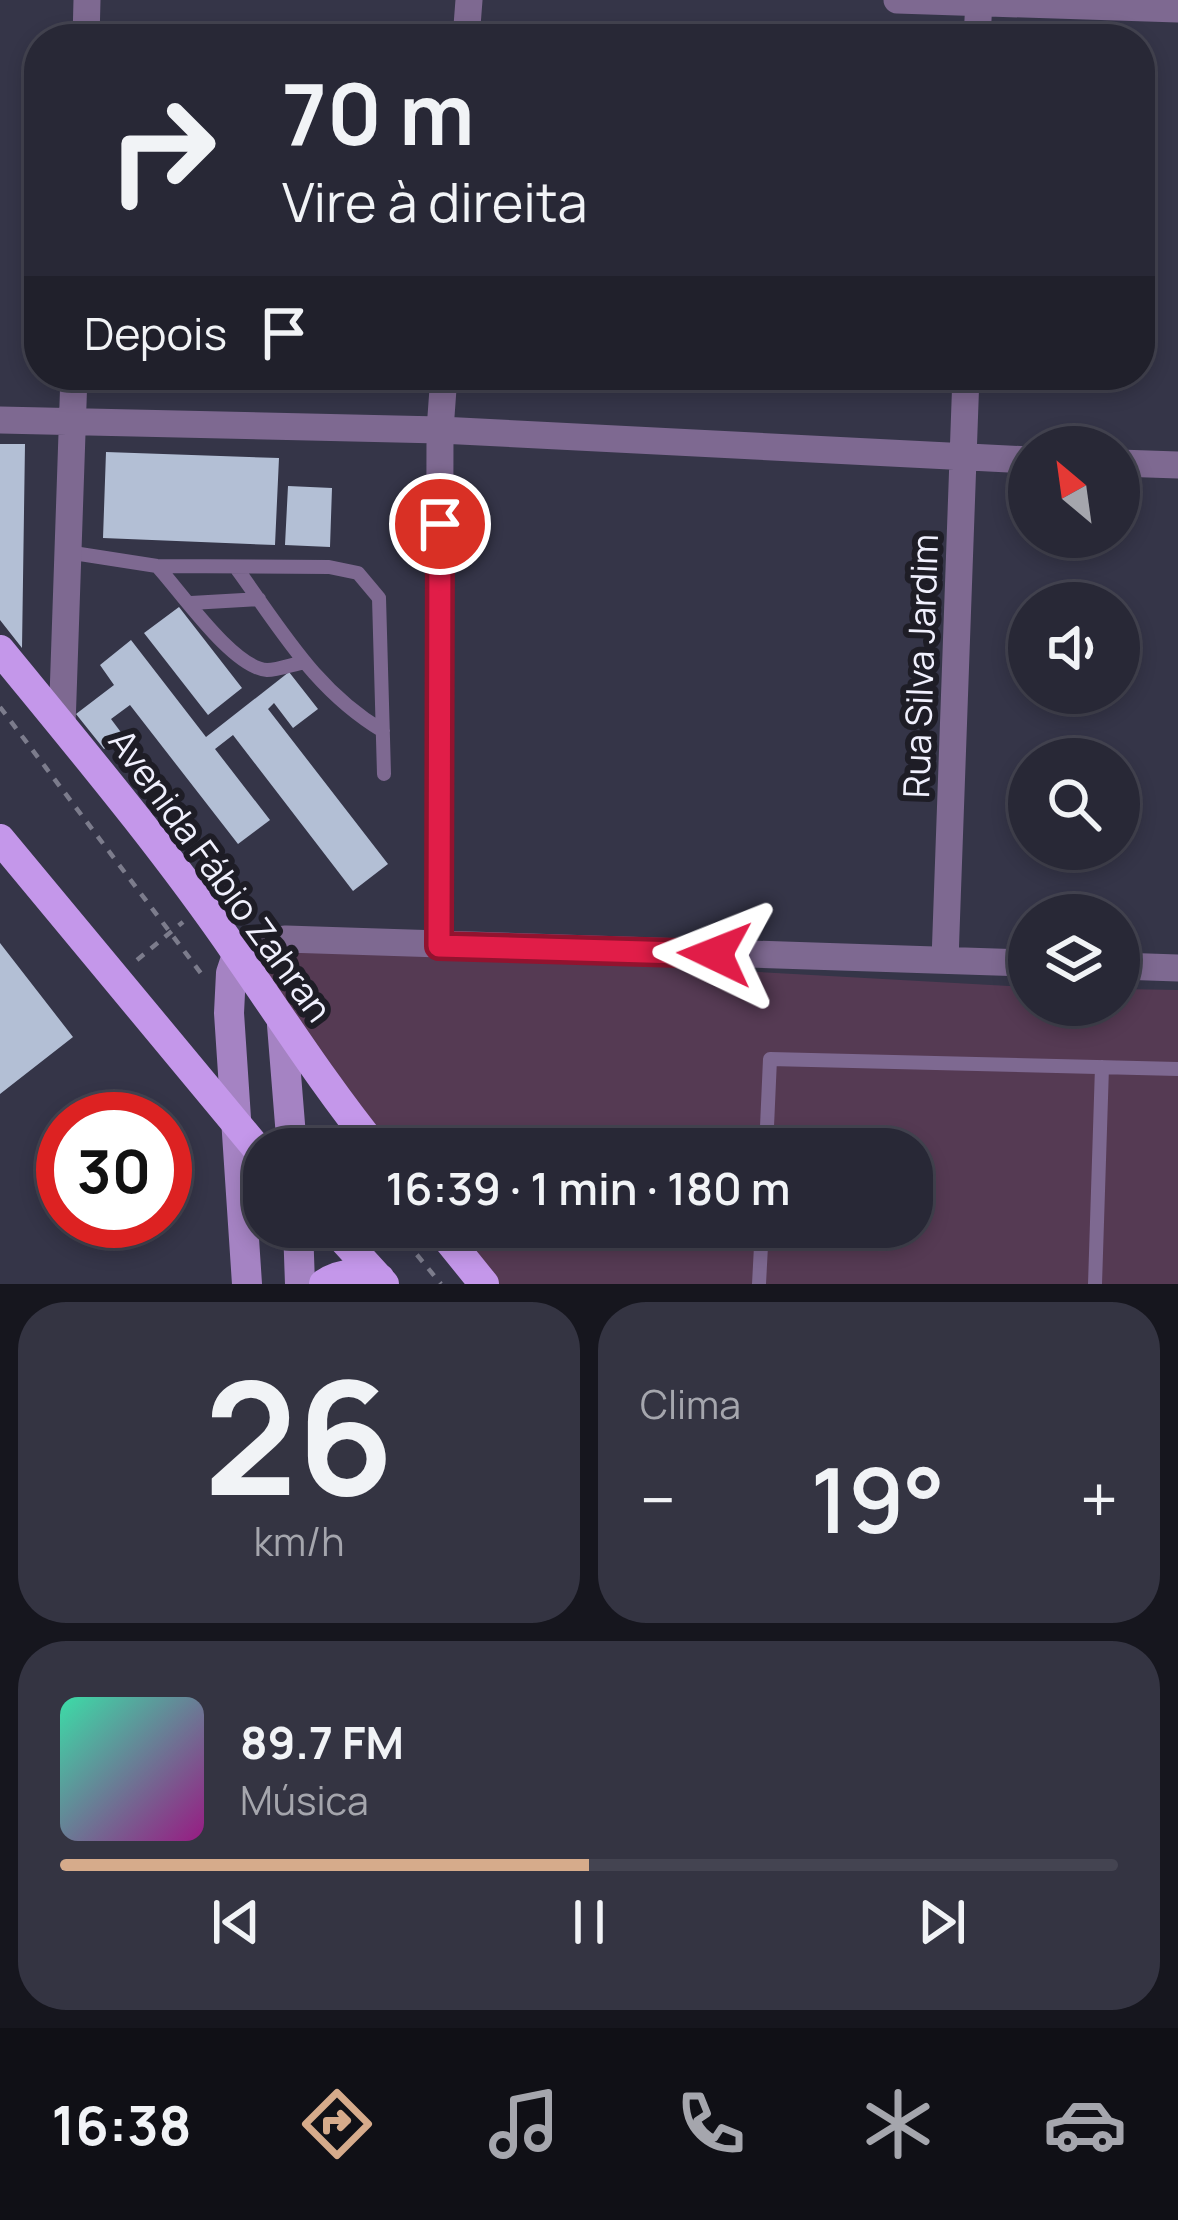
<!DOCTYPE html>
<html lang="pt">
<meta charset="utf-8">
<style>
:root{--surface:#282836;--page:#343442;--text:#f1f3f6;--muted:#a5a6ad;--line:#444451;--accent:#d6ab8b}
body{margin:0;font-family:Manrope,sans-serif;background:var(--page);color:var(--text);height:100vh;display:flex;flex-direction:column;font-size:45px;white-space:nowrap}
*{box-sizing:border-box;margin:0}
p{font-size:39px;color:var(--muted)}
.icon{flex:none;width:66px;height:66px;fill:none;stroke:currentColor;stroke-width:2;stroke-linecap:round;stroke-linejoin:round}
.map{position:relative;height:1284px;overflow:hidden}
.sheet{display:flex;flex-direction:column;gap:18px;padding:18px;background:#16161e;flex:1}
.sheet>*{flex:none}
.top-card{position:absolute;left:24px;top:24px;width:1131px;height:366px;border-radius:48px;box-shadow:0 6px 18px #0003,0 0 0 3px var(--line);background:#282836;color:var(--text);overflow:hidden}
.needle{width:78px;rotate:331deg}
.buttons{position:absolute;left:1008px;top:426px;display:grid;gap:24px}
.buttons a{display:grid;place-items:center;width:132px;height:132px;border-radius:50%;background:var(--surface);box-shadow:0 6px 18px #0003,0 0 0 3px var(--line);font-size:60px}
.speed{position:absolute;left:36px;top:1092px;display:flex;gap:24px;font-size:60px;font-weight:700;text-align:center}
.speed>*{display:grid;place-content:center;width:156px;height:156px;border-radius:50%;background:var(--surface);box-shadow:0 6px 18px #0003,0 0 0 3px var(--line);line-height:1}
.speed .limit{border:18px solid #d22;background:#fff;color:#111}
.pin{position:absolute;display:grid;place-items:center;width:102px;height:102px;color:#fff;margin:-51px;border:6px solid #fff;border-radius:50%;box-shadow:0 3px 12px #0007}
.me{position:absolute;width:132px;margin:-66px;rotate:272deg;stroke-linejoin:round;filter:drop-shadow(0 0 9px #0008)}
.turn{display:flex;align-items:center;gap:42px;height:252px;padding:0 60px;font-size:54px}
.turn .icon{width:156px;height:156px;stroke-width:2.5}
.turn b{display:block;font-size:84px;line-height:102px}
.then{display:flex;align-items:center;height:114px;padding:0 60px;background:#0003;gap:24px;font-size:45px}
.big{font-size:90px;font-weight:600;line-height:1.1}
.sheet .tile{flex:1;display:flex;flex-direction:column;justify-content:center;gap:18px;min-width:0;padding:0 42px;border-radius:48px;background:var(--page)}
.sheet .dial{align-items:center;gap:0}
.dial b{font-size:156px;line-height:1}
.song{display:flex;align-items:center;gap:36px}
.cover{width:144px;height:144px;border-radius:18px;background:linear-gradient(135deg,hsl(160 70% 55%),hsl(310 70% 35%))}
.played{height:12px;border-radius:6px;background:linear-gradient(90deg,var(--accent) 50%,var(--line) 50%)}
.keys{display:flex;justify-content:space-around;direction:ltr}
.heat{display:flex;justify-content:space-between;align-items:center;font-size:66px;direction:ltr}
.sheet .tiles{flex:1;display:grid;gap:18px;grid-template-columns:1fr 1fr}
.tile:last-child{grid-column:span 2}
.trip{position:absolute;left:243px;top:1128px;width:690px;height:120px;border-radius:48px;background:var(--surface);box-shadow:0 6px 18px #0003,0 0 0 3px var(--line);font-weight:600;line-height:120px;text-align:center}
.dock{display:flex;height:192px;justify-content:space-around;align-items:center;background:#101016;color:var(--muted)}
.dock .icon{width:84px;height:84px}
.dock .active{color:var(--accent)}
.dock b{font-size:54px;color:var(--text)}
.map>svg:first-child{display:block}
.green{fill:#553a53}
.building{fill:#b3bfd5}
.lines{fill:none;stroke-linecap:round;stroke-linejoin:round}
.path{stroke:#7c7c8c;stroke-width:4.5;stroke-dasharray:9 9;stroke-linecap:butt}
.lane{stroke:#7e6991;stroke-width:14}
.street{stroke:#7e6991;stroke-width:27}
.secondary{stroke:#a583c3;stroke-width:30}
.primary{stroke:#c497ea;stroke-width:30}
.route-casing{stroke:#92132f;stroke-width:30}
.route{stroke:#e11d48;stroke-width:21}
.labels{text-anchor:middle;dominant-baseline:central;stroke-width:12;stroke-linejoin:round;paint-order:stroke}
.street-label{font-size:36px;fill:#f0f0fd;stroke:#1e1d26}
</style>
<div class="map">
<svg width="1178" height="1284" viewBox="0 0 1178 1284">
<rect width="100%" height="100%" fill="#353548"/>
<path class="green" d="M256,944l773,43v18h90v-16l59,1v294h-690l-46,-57h470v-78h-533l-140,-194z"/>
<path class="building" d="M0,444h25l-3,204 -22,-28z
M106,452l173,6 -4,87 -172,-7z
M288,486l44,2 -2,59 -45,-2z
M179,607l63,81 -34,27 -64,-82z
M131,640l75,97 83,-65 29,37 -25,19 -19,-25 -6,6 120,155 -35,27 -120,-156 -18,14 55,71 -32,24 -108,-139 -19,14 12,16 -19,14 -28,-35 38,-29 -14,-20z
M0,943l73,94 -73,57z"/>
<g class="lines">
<path class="path" d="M0,707l203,269
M137,960l46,-38
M321,1135l11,14
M394,1227l47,57"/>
<path class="lane" d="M67,552l90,14 172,1 29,6 21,25 5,176
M157,566c24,26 76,102 110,104 12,0 26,-6 38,-8
M237,569c46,63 78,121 146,162
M191,603l68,-4
M766,1149l4,-90 408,10
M759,1284l3,-57
M1095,1284l7,-217"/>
<path class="street" d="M897,0l281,9
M86,39l1,-39
M466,39l3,-39
M977,39l2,-39
M0,420l440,10 589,30
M1119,463l59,2
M62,726l12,-351
M439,946l1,-516 4,-55
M237,955l18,-12 31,-4 743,24
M945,960l21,-585
M1119,966l59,2"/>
<path class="secondary" d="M237,955l-6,18 -2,40 18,271
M282,1025l10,124
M298,1227l2,57"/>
<path class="primary" d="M0,650c81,99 165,199 237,304 46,66 88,132 139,195
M0,839l264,318
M332,1227l52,57
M438,1227l46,57
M324,1284c19,-13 34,-10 56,-5"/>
</g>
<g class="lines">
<g class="route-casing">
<path id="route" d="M440,524l-1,422 276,8"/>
</g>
<use href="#route" class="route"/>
</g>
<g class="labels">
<g class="street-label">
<text transform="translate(920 666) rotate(-88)">Rua Silva Jardim</text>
<text transform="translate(221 875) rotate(54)">Avenida Fábio Zahran</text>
</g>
</g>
</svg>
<div class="buttons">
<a><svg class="needle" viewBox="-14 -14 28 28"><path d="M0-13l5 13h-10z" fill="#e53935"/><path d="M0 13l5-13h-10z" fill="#a5a6ad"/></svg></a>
<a><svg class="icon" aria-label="sound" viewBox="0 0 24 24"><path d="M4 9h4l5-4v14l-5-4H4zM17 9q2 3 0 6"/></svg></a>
<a><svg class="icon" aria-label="search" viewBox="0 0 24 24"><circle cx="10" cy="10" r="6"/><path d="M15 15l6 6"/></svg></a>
<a><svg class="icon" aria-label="layers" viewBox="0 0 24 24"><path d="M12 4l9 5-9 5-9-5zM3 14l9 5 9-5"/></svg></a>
</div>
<div class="speed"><div class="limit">30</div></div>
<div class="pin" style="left:440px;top:524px;background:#d93025"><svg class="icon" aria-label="arrive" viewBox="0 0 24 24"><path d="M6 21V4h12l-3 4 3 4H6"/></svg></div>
<svg class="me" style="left:715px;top:954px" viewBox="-20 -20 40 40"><path d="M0-17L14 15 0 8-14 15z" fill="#e11d48" stroke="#fff" stroke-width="4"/></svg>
<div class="trip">16:39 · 1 min · 180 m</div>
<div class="top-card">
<div class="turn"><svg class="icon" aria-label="right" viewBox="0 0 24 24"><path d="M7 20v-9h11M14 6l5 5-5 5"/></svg><div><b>70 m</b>Vire à direita</div></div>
<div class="then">Depois<svg class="icon" aria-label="arrive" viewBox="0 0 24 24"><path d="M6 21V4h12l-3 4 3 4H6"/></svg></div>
</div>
</div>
<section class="sheet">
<div class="tiles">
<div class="tile dial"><b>26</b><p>km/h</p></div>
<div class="tile"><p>Clima</p>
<div class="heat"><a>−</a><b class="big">19°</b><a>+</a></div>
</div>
<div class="tile">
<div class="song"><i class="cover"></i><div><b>89.7 FM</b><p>Música</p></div></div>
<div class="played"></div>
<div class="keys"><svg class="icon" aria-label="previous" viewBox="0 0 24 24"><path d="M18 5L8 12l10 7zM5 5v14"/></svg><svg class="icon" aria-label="pause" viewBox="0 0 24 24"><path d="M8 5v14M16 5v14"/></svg><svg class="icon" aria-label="next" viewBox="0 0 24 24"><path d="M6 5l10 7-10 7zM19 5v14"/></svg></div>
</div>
</div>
</section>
<nav class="dock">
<b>16:38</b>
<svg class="icon active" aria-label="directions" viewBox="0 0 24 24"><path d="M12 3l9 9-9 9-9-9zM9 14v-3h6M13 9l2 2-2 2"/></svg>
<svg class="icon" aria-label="music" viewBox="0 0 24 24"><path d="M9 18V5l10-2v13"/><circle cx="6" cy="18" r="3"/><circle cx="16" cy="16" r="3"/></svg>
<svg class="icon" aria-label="phone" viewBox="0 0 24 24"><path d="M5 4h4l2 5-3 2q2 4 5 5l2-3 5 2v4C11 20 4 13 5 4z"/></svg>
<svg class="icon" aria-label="climate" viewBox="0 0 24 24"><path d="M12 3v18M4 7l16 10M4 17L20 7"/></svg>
<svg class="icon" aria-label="car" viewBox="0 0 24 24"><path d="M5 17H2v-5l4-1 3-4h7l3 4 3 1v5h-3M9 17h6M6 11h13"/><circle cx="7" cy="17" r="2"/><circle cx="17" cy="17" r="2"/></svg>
</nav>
